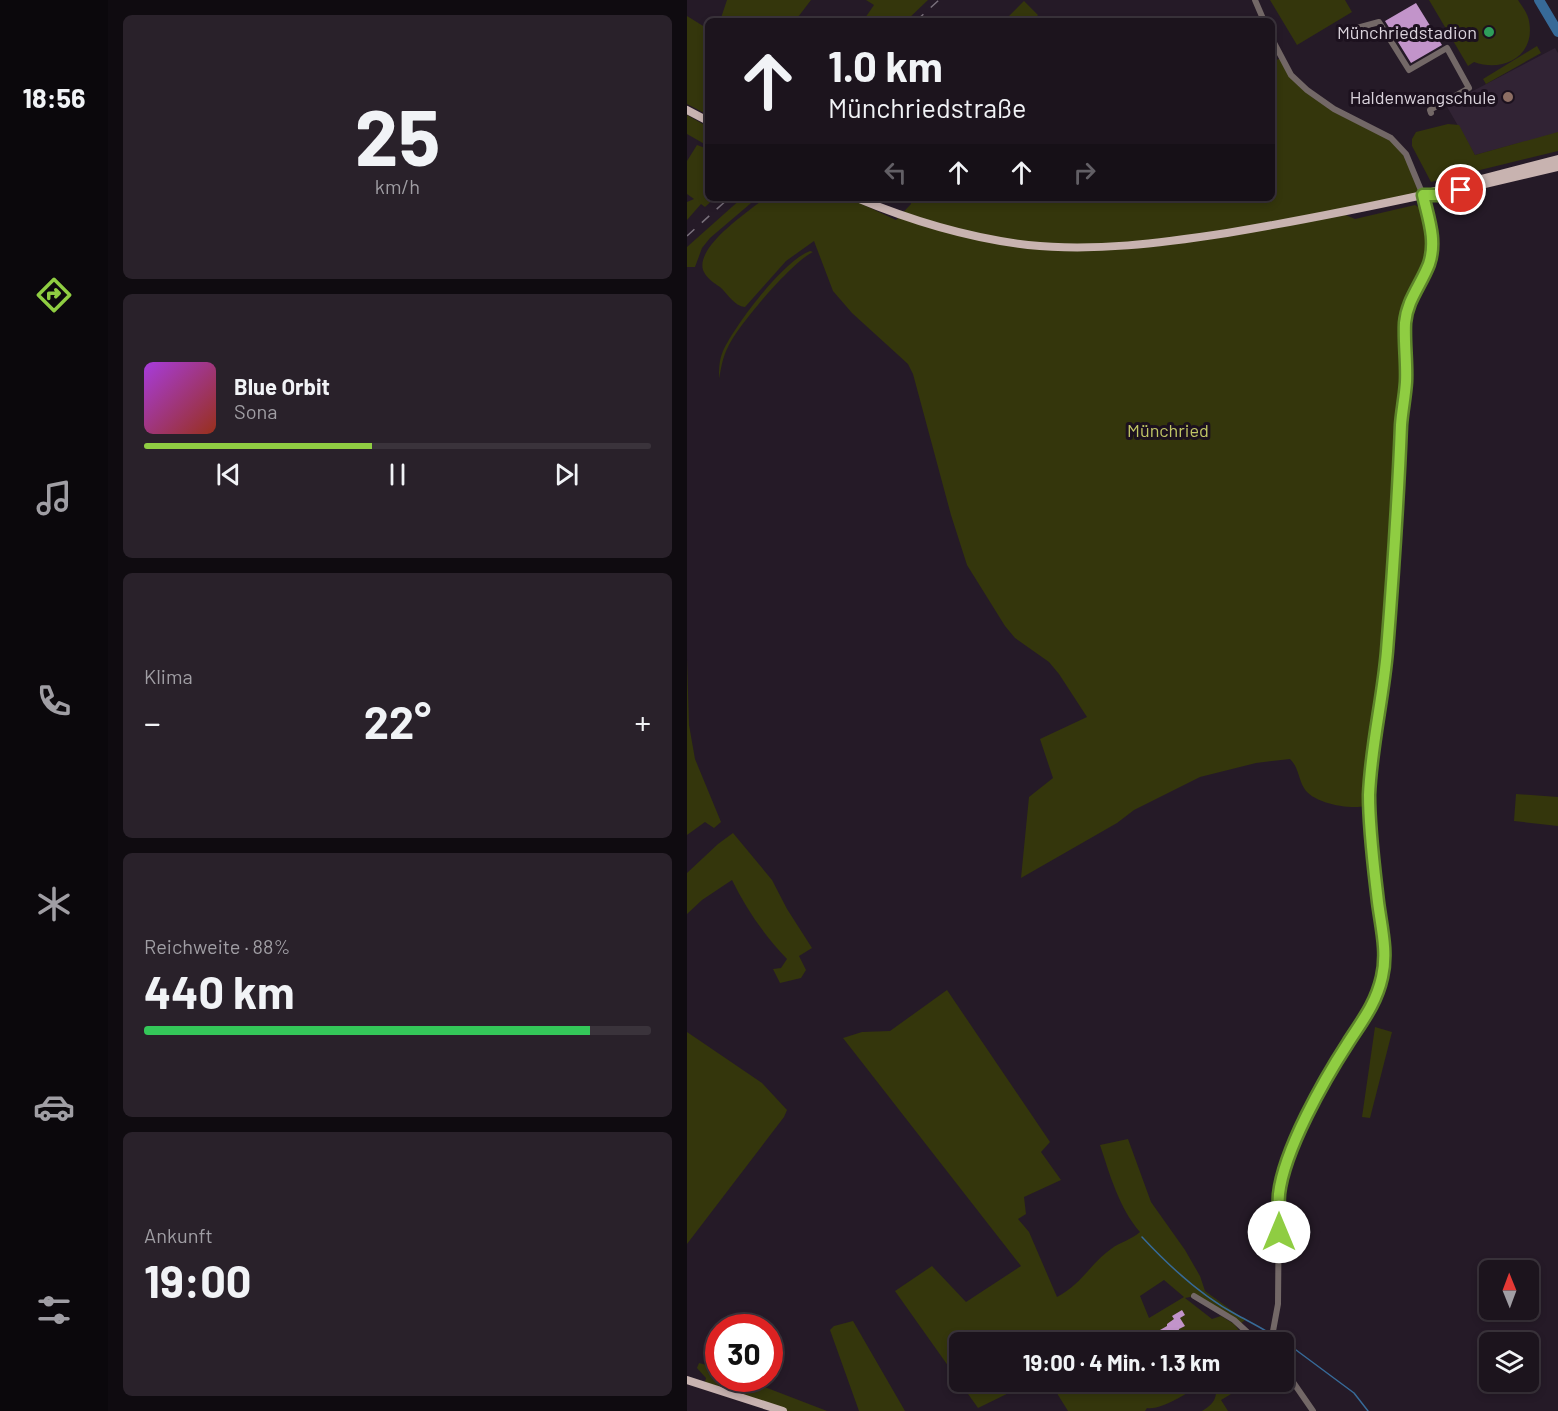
<!DOCTYPE html>
<html lang="de">
<meta charset="utf-8">
<style>
:root{--surface:#1c141d;--page:#29212a;--text:#f1f3f6;--muted:#a09ea4;--line:#3a333b;--accent:#8fcd42}
body{margin:0;font-family:Barlow,sans-serif;background:var(--page);color:var(--text);height:100vh;display:flex;flex-direction:column;font-size:22px;white-space:nowrap}
*{box-sizing:border-box;margin:0}
p{font-size:20px;color:var(--muted)}
.icon{flex:none;width:33px;height:33px;fill:none;stroke:currentColor;stroke-width:2;stroke-linecap:round;stroke-linejoin:round}
.map{position:relative;flex:1;overflow:hidden}
.side{display:flex;flex-direction:column;gap:15px;padding:15px;background:#0f0b10;width:579px}
.side>*{flex:none}
.hud{position:absolute;left:18px;top:18px;width:570px;height:183px;border-radius:9px;box-shadow:0 3px 9px #0003,0 0 0 2px var(--line);background:#1c141d;color:var(--text);overflow:hidden}
.needle{width:39px;rotate:359deg}
.fabs{position:absolute;left:792px;top:1260px;display:grid;gap:12px}
.fabs a{display:grid;place-items:center;width:60px;height:60px;border-radius:9px;background:var(--surface);box-shadow:0 3px 9px #0003,0 0 0 2px var(--line);font-size:30px}
.speed{position:absolute;left:18px;top:1314px;display:flex;gap:12px;font-size:30px;font-weight:700;text-align:center}
.speed>*{display:grid;place-content:center;width:78px;height:78px;border-radius:50%;background:var(--surface);box-shadow:0 3px 9px #0003,0 0 0 2px var(--line);line-height:1}
.speed .limit{border:9px solid #d22;background:#fff;color:#111}
.pin{position:absolute;display:grid;place-items:center;width:51px;height:51px;color:#fff;margin:-26px;border:3px solid #fff;border-radius:50%;box-shadow:0 2px 6px #0007}
.me{position:absolute;width:66px;margin:-33px;rotate:0deg;stroke-linejoin:round;filter:drop-shadow(0 0 4px #0008)}
.turn{display:flex;align-items:center;gap:21px;height:126px;padding:0 24px;font-size:27px}
.turn .icon{width:78px;height:78px;stroke-width:2.5}
.turn b{display:block;font-size:42px;line-height:51px}
.lanes{display:flex;align-items:center;height:57px;padding:0 24px;background:#0003;justify-content:center;gap:30px;direction:ltr}
.lanes .off{opacity:.35}
.big{font-size:45px;font-weight:700;line-height:1.1}
.side .card{flex:1;display:flex;flex-direction:column;justify-content:center;gap:9px;min-width:0;padding:0 21px;border-radius:9px;background:var(--page)}
.side .dial{align-items:center;gap:0}
.dial b{font-size:78px;line-height:1}
.song{display:flex;align-items:center;gap:18px}
.cover{width:72px;height:72px;border-radius:9px;background:linear-gradient(135deg,hsl(280 70% 55%),hsl(10 70% 35%))}
.played{height:6px;border-radius:3px;background:linear-gradient(90deg,var(--accent) 45%,var(--line) 45%)}
.keys{display:flex;justify-content:space-around;direction:ltr}
.heat{display:flex;justify-content:space-between;align-items:center;font-size:33px;direction:ltr}
.charge{height:9px;border-radius:4px;background:linear-gradient(90deg,#34c759 88%,var(--line) 0)}
.trip{position:absolute;left:262px;top:1332px;width:345px;height:60px;border-radius:9px;background:var(--surface);box-shadow:0 3px 9px #0003,0 0 0 2px var(--line);font-weight:700;line-height:60px;text-align:center}
main{display:flex;flex:1;min-height:0}
.menu{display:flex;flex-direction:column;width:108px;justify-content:space-around;align-items:center;background:#0b080c;color:var(--muted)}
.menu .icon{width:42px;height:42px}
.menu .on{color:var(--accent)}
.menu b{font-size:27px;color:var(--text)}
.map>svg:first-child{display:block}
.built{fill:#312334}
.green{fill:#34360c;fill-rule:evenodd}
.lines{fill:none;stroke-linecap:round;stroke-linejoin:round}
.stream{stroke:#376a98;stroke-width:1.5}
.river{stroke:#376a98;stroke-width:10}
.building{fill:#c294ca}
.minor{stroke:#736867;stroke-width:6}
.major{stroke:#c8b3b0;stroke-width:8}
.rail{stroke:#7a717c;stroke-width:1.5;stroke-dasharray:10 10;stroke-linecap:butt}
.route-casing{stroke:#5d852b;stroke-width:15}
.route{stroke:#8fcd42;stroke-width:10}
.leisure-dot{fill:#2e9e5b;stroke:#1c111e;stroke-width:2}
.education-dot{fill:#8d6e63;stroke:#1c111e;stroke-width:2}
.labels{text-anchor:middle;dominant-baseline:central;stroke-width:6;stroke-linejoin:round;paint-order:stroke}
.poi-label{font-size:18px;fill:#dbd4dd;stroke:#1c111e;text-anchor:end}
.park-label{font-size:18px;fill:#c1c665;stroke:#1c111e}
</style>
<main>
<nav class="menu">
<b>18:56</b>
<svg class="icon on" aria-label="directions" viewBox="0 0 24 24"><path d="M12 3l9 9-9 9-9-9zM9 14v-3h6M13 9l2 2-2 2"/></svg>
<svg class="icon" aria-label="music" viewBox="0 0 24 24"><path d="M9 18V5l10-2v13"/><circle cx="6" cy="18" r="3"/><circle cx="16" cy="16" r="3"/></svg>
<svg class="icon" aria-label="phone" viewBox="0 0 24 24"><path d="M5 4h4l2 5-3 2q2 4 5 5l2-3 5 2v4C11 20 4 13 5 4z"/></svg>
<svg class="icon" aria-label="climate" viewBox="0 0 24 24"><path d="M12 3v18M4 7l16 10M4 17L20 7"/></svg>
<svg class="icon" aria-label="car" viewBox="0 0 24 24"><path d="M5 17H2v-5l4-1 3-4h7l3 4 3 1v5h-3M9 17h6M6 11h13"/><circle cx="7" cy="17" r="2"/><circle cx="17" cy="17" r="2"/></svg>
<svg class="icon" aria-label="filters" viewBox="0 0 24 24"><path d="M4 7h16M4 17h16"/><circle cx="9" cy="7" r="2"/><circle cx="15" cy="17" r="2"/></svg>
</nav>
<section class="side">
<div class="card dial"><b>25</b><p>km/h</p></div>
<div class="card">
<div class="song"><i class="cover"></i><div><b>Blue Orbit</b><p>Sona</p></div></div>
<div class="played"></div>
<div class="keys"><svg class="icon" aria-label="previous" viewBox="0 0 24 24"><path d="M18 5L8 12l10 7zM5 5v14"/></svg><svg class="icon" aria-label="pause" viewBox="0 0 24 24"><path d="M8 5v14M16 5v14"/></svg><svg class="icon" aria-label="next" viewBox="0 0 24 24"><path d="M6 5l10 7-10 7zM19 5v14"/></svg></div>
</div>
<div class="card"><p>Klima</p>
<div class="heat"><a>−</a><b class="big">22°</b><a>+</a></div>
</div>
<div class="card"><p>Reichweite · 88%</p><b class="big">440 km</b><div class="charge"></div></div>
<div class="card"><p>Ankunft</p><b class="big">19:00</b></div>
</section>
<div class="map">
<svg width="871" height="1411" viewBox="0 0 871 1411">
<rect width="100%" height="100%" fill="#251a27"/>
<path class="built" d="M868,48l3,5v83l-39,7 -44,12 -29,-50z"/>
<path class="green" d="M40,0h84l-16,21h-75z
M179,0h62l-22,21h-43l11,-16z
M583,0h75l7,12 -55,33z
M742,0h89c4,6 10,14 11,21 7,35 -26,52 -55,41l-6,4z
M337,1l14,14 -6,6h-28z
M0,16l21,13v86l-21,-11z
M850,46l4,7 -55,31 -3,-5z
M594,58l26,33 84,47 15,16 17,41 -82,18 14,6 60,-14 7,4 7,23 -3,31 -20,46v52l-24,331 -13,63 -4,51c-15,4 -53,-3 -61,-18 -6,-10 -5,-20 -14,-29l-34,4 -56,14 -66,33 -17,13 -96,55 8,-81 24,-19 -13,-39 47,-22 -28,-43 -10,-12 -34,-24 -10,-12 -38,-61 -16,-50 -38,-141 -5,-10 -56,-51 -19,-22 -19,-50 -28,20 -41,46c-11,-1 -17,-13 -25,-20 -6,-4 -14,-9 -17,-17 -7,-24 45,-58 62,-72h84l47,22 15,-16 -2,-6h363v-136z
M0,115l21,12v19l-21,-12z
M761,124l11,1 16,30 83,-23v19l-127,31 -19,-36v-7l4,-7z
M10,145l11,4v49h7l-10,9 -4,-3 -14,16v-18l7,-3 -7,-5v-33z
M55,198h15l-47,40 -8,10 -7,19h-8v-20z
M123,251l3,1c-21,10 -75,73 -85,95 -5,9 -7,21 -9,32 0,-10 0,-19 4,-28 12,-26 60,-90 87,-100z
M0,659l2,66 6,34 26,63 -7,6 -9,-6 -18,13z
M829,794l42,3v29l-44,-5z
M46,833l39,47 15,29 25,39 -13,8 7,14 -5,8 -21,5 -7,-14 8,-1 6,-9c-22,-23 -41,-50 -55,-79l-30,20 -15,14v-41l31,-29z
M260,990l103,152 -9,10 20,28 -37,17 2,17 -8,5 11,13 28,65c26,-14 33,-33 54,-48 9,-7 20,-9 29,-17 -21,-24 -30,-57 -40,-87l28,-6 23,63 34,48 15,26 5,15 40,29 -6,5 -44,-29 -10,2 27,21 9,-3 13,8 14,18h-288v40h71l-53,26 -83,-117 37,-25 34,36 55,-36 -178,-228 19,-6 28,-1zM477,1280l20,17 -35,21 -9,-22z
M688,1027l17,5 -22,86 -8,-1z
M0,1032l75,51 25,27 -3,7 -97,127z
M166,1321l52,90h-46l-29,-81 4,-4z
M12,1363l19,5 1,10 25,1 83,32h-44l-79,-25 2,-8 -9,-10z
M363,1382h156c-14,8 -45,29 -59,26l-2,3h-77z
M527,1382h11l6,12 -10,6 7,11h-26c12,-7 17,-14 12,-29z"/>
<g class="lines">
<path class="stream" d="M455,1237c27,29 59,59 95,78 9,5 19,10 29,16
M605,1347l62,46 14,18"/>
<path class="river" d="M852,0l19,32"/>
</g>
<path class="building" d="M729,3l26,42 -31,18 -26,-42z
M495,1310l3,5 -5,3 5,8 -6,3 -1,5 -9,1 -1,-4 -8,-1 7,-4v-2l7,-5 -2,-3z"/>
<g class="lines">
<path class="minor" d="M568,0l9,21
M659,31l33,-9 30,48 38,-22 22,40 -39,22 1,3
M507,1296l40,24 24,22
M584,1342l7,-38 1,-111 18,-55 27,-54 25,-43 15,-20 18,-45 3,-24 -15,-141 1,-41 12,-78 4,-42 14,-228 5,-39 -1,-57 2,-17 21,-44 5,-20v-11l-10,-39 -17,-41 -15,-16 -57,-29 -27,-19 -16,-15 -19,-36
M597,1369l29,42"/>
<path class="major" d="M0,110l21,11
M740,193l131,-34
M170,198c55,23 112,40 171,47 66,7 134,-2 199,-12 66,-11 131,-24 196,-38h15l120,-28
M0,1380l96,31"/>
<path class="rail" d="M229,21l23,-21
M0,236l42,-38"/>
</g>
<g class="lines">
<g class="route-casing">
<path id="route" d="M592,1232c0,-13 -1,-26 0,-38 5,-44 45,-114 69,-151 14,-22 28,-39 34,-66 6,-25 -1,-51 -4,-75 -4,-35 -9,-72 -9,-107 2,-49 14,-96 18,-144 6,-76 11,-151 14,-226 1,-14 4,-28 5,-43 1,-19 -2,-39 -1,-59 2,-23 16,-38 24,-59 8,-24 -1,-46 -6,-69h15l23,-5"/>
</g>
<use href="#route" class="route"/>
</g>
<circle class="leisure-dot" cx="802" cy="32" r="6"/>
<circle class="education-dot" cx="821" cy="97" r="6"/>
<g class="labels">
<g class="poi-label">
<text x="790" y="32">Münchriedstadion</text>
<text x="809" y="97">Haldenwangschule</text>
</g>
<g class="park-label">
<text x="481" y="430">Münchried</text>
</g>
</g>
</svg>
<div class="fabs">
<a><svg class="needle" viewBox="-14 -14 28 28"><path d="M0-13l5 13h-10z" fill="#e53935"/><path d="M0 13l5-13h-10z" fill="#a09ea4"/></svg></a>
<a><svg class="icon" aria-label="layers" viewBox="0 0 24 24"><path d="M12 4l9 5-9 5-9-5zM3 14l9 5 9-5"/></svg></a>
</div>
<div class="speed"><div class="limit">30</div></div>
<div class="pin" style="left:774px;top:190px;background:#d93025"><svg class="icon" aria-label="arrive" viewBox="0 0 24 24"><path d="M6 21V4h12l-3 4 3 4H6"/></svg></div>
<svg class="me" style="left:592px;top:1232px" viewBox="-20 -20 40 40"><circle r="19" fill="#fff"/><path d="M0-13L10 11 0 6-10 11z" fill="#8fcd42"/></svg>
<div class="trip">19:00 · 4 Min. · 1.3 km</div>
<div class="hud">
<div class="turn"><svg class="icon" aria-label="ahead" viewBox="0 0 24 24"><path d="M12 20V5M6 11l6-6 6 6"/></svg><div><b>1.0 km</b>Münchriedstraße</div></div>
<div class="lanes"><svg class="icon off" aria-label="left" viewBox="0 0 24 24"><path d="M17 20v-9H6M10 6l-5 5 5 5"/></svg><svg class="icon" aria-label="ahead" viewBox="0 0 24 24"><path d="M12 20V5M6 11l6-6 6 6"/></svg><svg class="icon" aria-label="ahead" viewBox="0 0 24 24"><path d="M12 20V5M6 11l6-6 6 6"/></svg><svg class="icon off" aria-label="right" viewBox="0 0 24 24"><path d="M7 20v-9h11M14 6l5 5-5 5"/></svg></div>
</div>
</div>
</main>
